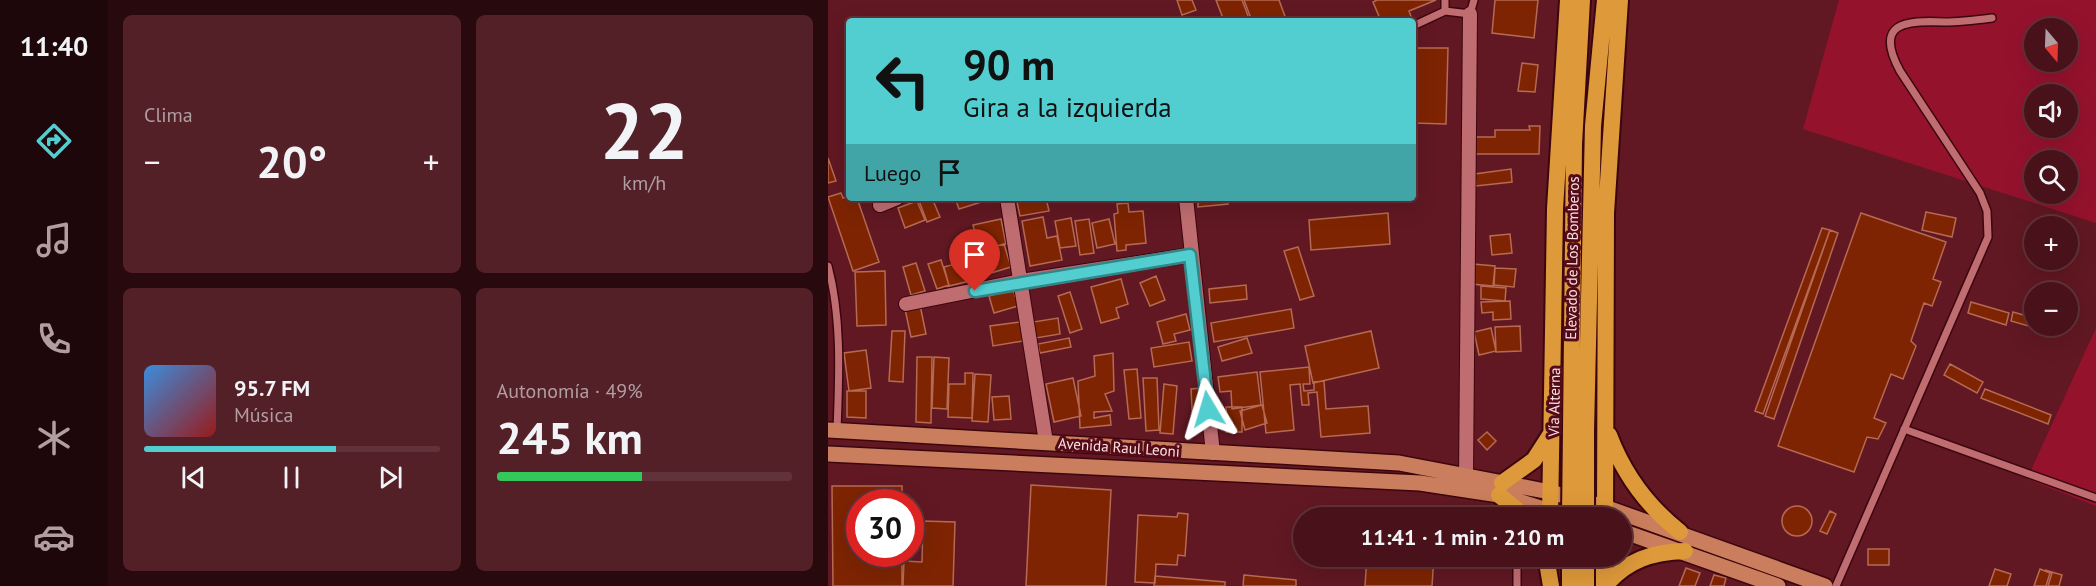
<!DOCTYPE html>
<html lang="es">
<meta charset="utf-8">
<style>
:root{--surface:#49121a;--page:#532027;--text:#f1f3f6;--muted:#b19ea2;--line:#613239;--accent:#52cdd0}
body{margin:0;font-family:"PT Sans",sans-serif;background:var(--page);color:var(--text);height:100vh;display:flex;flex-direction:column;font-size:22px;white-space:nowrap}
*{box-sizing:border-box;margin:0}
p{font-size:20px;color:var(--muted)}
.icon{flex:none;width:33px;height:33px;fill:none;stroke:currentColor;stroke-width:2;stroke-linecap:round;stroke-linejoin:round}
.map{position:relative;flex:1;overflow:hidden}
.side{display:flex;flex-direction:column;gap:15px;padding:15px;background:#280a0e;width:720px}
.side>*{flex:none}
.guide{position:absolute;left:18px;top:18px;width:570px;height:183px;border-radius:6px;box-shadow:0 6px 24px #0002,0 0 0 2px var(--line);background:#52cdd0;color:#111;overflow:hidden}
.needle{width:39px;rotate:161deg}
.controls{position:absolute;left:1196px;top:18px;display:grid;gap:12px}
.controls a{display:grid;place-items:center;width:54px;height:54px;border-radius:50%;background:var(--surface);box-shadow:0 6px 24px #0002,0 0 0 2px var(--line);font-size:30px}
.speed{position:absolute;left:18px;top:489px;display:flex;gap:12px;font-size:30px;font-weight:700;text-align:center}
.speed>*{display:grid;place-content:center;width:78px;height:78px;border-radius:50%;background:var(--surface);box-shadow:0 6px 24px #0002,0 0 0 2px var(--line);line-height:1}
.speed .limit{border:9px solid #d22;background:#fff;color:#111}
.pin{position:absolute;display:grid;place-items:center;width:51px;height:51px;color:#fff;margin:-62px -26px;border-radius:50% 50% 50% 0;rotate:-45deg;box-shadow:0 0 6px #0007}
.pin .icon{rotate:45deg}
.me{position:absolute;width:66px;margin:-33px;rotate:353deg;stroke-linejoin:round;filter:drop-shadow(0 0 4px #0008)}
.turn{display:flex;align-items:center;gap:21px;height:126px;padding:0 18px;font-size:27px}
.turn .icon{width:78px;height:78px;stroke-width:2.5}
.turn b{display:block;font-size:42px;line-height:51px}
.then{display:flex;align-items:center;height:57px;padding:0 18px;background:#0003;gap:12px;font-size:22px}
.big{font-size:45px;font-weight:700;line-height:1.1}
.side .tile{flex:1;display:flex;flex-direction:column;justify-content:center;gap:9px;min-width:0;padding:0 21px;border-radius:9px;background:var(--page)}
.side .dial{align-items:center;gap:0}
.dial b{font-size:78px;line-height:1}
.song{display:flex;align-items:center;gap:18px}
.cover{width:72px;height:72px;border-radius:9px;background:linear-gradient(135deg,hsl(210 70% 55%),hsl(0 70% 35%))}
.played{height:6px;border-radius:3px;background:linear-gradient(90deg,var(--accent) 65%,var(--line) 65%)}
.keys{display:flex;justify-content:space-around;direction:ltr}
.heat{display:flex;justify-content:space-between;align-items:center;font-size:33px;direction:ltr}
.charge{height:9px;border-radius:4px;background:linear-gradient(90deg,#34c759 49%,var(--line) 0)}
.side .tiles{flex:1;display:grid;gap:15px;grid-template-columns:repeat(2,1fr)}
.trip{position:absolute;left:465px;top:507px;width:339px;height:60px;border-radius:30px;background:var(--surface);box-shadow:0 6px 24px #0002,0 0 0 2px var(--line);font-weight:700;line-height:60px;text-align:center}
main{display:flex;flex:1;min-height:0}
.tabs{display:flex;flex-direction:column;width:108px;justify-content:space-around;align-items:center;background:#1d070a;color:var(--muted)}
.tabs .icon{width:42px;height:42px}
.tabs .current{color:var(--accent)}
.tabs b{font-size:27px;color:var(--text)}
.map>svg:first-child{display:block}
.green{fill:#95122d;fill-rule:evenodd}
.building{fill:#7e2402;stroke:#b66a53;stroke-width:1.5}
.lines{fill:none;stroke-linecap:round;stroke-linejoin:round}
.service-casing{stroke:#3c060e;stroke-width:10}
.minor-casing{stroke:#3c060e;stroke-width:16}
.secondary-casing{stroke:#3c060e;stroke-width:18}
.trunk-casing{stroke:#3c060e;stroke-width:20}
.service{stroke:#bf6d71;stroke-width:7}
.minor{stroke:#bf6d71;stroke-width:14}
.secondary{stroke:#ca7e5d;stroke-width:15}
.trunk{stroke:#de993a;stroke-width:16}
.trunk-bridge-casing{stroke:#3c060e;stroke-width:20;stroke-linecap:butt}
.trunk-bridge{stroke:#de993a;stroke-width:16}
.route-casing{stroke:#358587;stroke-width:15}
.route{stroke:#52cdd0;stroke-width:10}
.labels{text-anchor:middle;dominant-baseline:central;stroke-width:6;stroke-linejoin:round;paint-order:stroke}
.street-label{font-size:15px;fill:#fce0e0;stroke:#540b18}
</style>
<main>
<nav class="tabs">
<b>11:40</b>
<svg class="icon current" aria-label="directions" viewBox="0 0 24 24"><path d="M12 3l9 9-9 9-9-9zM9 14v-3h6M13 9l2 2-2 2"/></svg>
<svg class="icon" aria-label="music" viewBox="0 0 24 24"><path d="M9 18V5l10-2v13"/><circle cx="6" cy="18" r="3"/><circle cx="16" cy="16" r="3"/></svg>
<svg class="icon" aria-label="phone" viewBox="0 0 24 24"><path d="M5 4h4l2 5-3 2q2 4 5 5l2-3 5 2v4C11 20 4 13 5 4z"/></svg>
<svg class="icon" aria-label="climate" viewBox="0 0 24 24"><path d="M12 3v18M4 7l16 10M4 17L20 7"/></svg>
<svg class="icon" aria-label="car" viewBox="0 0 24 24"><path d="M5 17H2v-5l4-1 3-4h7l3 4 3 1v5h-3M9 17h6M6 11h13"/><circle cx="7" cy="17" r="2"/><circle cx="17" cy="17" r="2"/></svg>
</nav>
<section class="side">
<div class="tiles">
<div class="tile"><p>Clima</p>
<div class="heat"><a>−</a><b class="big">20°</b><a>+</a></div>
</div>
<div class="tile dial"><b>22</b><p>km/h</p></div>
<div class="tile">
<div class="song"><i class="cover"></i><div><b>95.7 FM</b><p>Música</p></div></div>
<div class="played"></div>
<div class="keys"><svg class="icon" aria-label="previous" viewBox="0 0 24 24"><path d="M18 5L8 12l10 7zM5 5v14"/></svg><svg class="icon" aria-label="pause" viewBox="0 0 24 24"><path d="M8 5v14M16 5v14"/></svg><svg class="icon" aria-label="next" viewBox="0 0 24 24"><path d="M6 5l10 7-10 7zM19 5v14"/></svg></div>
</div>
<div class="tile"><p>Autonomía · 49%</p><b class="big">245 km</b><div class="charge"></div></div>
</div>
</section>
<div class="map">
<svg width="1268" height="586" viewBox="0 0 1268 586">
<rect width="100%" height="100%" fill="#611822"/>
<path class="green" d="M1011,0h257v223l-293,-94zM1206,28h33v34h-33zM1206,94h33v34h-33zM1206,160h33v34h-33z
M1268,328v178l-69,-27z"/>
<path class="building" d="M349,0h15l4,10 -14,5z
M388,0h26l8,21h-26z
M416,0h35l7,19 -34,2z
M549,0h59l-27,11 3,8 -5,2h-8l-2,-4 -16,4 -8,-19z
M667,0h43l-4,38 -42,-5z
M588,48h32l-2,76 -32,-1z
M694,63l16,2 -3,27 -17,-1z
M701,126h11l-1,28h-65v-17h21v-7h35z
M0,158l8,23 -8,2z
M683,169l1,13 -36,4 -1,-12z
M13,193l2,5 6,-2v2h8l22,64 -26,9 -25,-74z
M90,198h14l8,19 -13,5z
M127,198h39l-35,11z
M208,198h10l3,13 -29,5 -3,-14z
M370,198h29l1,6 -30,3z
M89,201l8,19 -20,8 -7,-20z
M300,203l1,9 14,-1 3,32 -20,2v5l-9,1 -3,-37 4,-1 -1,-9z
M1098,212l30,6 -4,19 -30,-7z
M560,213l2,31 -79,6 -2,-30z
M1033,213l85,29 -13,37 8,3 -9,24 -8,-3 -13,38 5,5 -13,33 -12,-5 -17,44 12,5 -8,16 -11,-2 -13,35 -76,-26z
M215,217l4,21 10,-2 5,24 -32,6 -8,-45z
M243,218l5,28 -16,2 -5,-27z
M173,219l5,25 -37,8 -3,-17 9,-2 -2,-8z
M261,219l5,34 -14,2 -5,-34z
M281,219l6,25 -18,4 -5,-25z
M994,228l8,2 -67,184 -8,-3z
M1002,230l8,3 -64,186 -9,-3z
M682,234l2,19 -20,2 -2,-19z
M176,244l7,23 -20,6 -7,-23z
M470,247l16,49 -14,4 -16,-49z
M137,249l9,31 -25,6 -5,-19 15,-4 -3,-11z
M113,260l8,25 -12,4 -9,-25z
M88,263l9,28 -14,4 -8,-28z
M645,264l22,2 -2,20 -22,-2z
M667,268l21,1 -2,18 -20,-2z
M57,271l1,54 -29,1 -2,-54z
M328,276l9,24 -15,6 -10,-23z
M293,279l7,25 -12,4 3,10 -18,5 -10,-36z
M418,285l1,14 -37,4 -1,-14z
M653,286l25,2 -1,13 -24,-2z
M185,289l5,17 -24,7 -5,-17z
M242,292l12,37 -12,4 -12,-37z
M682,301l1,18 -18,1v-8l-11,1 -1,-11z
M1143,302l38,11 -3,12 -38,-12z
M92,305l6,29 -15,3 -6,-28z
M463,309l3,19 -80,14 -3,-19z
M1185,312l21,6v8h5v3l-28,-8z
M358,314l4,16 -16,4 2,7 -13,3 -6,-22z
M230,318l2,16 -24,4 -3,-16z
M192,322l3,19 -30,5 -3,-20z
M692,326l1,25 -25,1 -1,-25z
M663,328l5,23 -17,4 -5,-23z
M64,331h13l-2,51 -14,-1z
M543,331l8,37 -66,15 -8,-37z
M241,338l2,9 -31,6 -2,-9z
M419,338l5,15 -30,8 -4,-14z
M361,342l3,19 -38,6 -3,-19z
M38,350l5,38 -22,3 -5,-38z
M285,353l1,38 -9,3 7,17 -18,1v6l16,-3 1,10 -31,3 -2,-47 17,-5 -1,-20z
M89,357h15l-1,66 -15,-1z
M106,357l15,1 -2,51 -15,-1z
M1122,364l33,18 -6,11 -33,-18z
M481,367l1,17h-7l1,7 10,-1v-8l10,-1 2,28 42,-3 2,27 -49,4 -4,-45 -9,1 1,12h-7l-2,-21 -10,1 4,45 -28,3 -6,-61z
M309,369l4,49 -12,1 -5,-49z
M429,372l4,33 -29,4 -1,-18 -11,1 -2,-15z
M137,373h8l-1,45 -24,-1 1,-33h16z
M147,374l16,1 -3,47 -16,-1z
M245,378l8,38 -27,6 -8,-38z
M315,378h14l2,52 -13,1z
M336,384l13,2 -4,48 -13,-1z
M373,388l3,38 -11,1 -2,-38z
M1157,389l66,26 -3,9 -67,-26z
M19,391h19v27l-19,-1z
M181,396l2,23 -17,1 -2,-23z
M434,405l5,18 -22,7 -5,-19z
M398,407h16v25h-16z
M659,432l9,9 -9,9 -9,-10z
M203,485l80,5 -5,96h-80z
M4,486h70v16h-42v52h42v32h-69z
M954 521a15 15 0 1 1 30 0a15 15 0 1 1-30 0Z
M1002,511l6,3 -9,20 -7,-3z
M350,513l10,1 -3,42 -7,-1 -1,10 -21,-1 -1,19 -20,-1 3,-67 39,2z
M95,521l32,1 -2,64h-50l1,-25 18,1z
M1040,549h21v16h-21z
M539,556h67l-2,30h-67z
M858,568l14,5 -5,13h-16z
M1167,569l16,5 -4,12h-18z
M1212,569l10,4 -4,13h-12z
M1217,570l17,5 -3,11h-11l4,-13z
M416,575l52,5v6h-53z
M886,575l12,3 -2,8h-14z
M327,576l70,6v4h-71z"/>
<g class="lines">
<g class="service-casing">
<path id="service" d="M617,11v-11
M585,26l32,-15 25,3 4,-14
M0,266c14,53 11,110 9,165
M1076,429l192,69
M689,586v-30
M1008,586l152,-349 -1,-26 -7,-18 -80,-122c-26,-48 4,-51 45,-49 15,0 31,-2 47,-4"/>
</g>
<g class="minor-casing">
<path id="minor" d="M179,198l39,244
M358,198l27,255
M52,205l17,-7
M78,304l115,-23 169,-26
M638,476l4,-462"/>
</g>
<g class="secondary-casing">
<path id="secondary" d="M0,430l571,33 151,29 55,15 220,79
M0,454l592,29 79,12 74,23
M794,531l156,55"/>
</g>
<g class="trunk-casing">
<path id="trunk" d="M743,431l3,-287 8,-144
M758,431l7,-305 12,-126
M781,435c15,40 38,71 71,97
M674,483l32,-23 18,-28
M671,495l28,23
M722,518l5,-309 13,-209
M777,518l1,-305 14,-213
M718,556l5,30
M742,586v-30
M758,586v-30
M776,586v-30
M777,586c22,-26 47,-34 80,-35"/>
</g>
<use href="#service" class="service"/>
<use href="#minor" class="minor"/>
<use href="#secondary" class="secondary"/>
<use href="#trunk" class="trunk"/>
<g class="trunk-bridge-casing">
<path id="trunk-bridge" d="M742,518l1,-87
M758,518v-87"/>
</g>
<use href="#trunk-bridge" class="trunk-bridge"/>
</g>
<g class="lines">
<g class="route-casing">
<path id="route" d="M147,291l215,-36 18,154"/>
</g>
<use href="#route" class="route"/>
</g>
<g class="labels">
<g class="street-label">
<text transform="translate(744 258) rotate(-89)">Elevado de Los Bomberos</text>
<text transform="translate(726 402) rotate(-89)">Vía Alterna</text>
<text transform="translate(291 447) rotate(4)">Avenida Raul Leoni</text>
</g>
</g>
</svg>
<div class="controls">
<a><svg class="needle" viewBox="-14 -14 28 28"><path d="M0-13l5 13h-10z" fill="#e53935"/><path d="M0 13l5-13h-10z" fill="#b19ea2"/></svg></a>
<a><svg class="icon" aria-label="sound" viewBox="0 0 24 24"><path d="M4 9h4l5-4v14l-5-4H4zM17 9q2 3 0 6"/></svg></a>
<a><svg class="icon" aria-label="search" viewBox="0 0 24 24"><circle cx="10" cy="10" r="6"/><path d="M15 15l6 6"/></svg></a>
<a>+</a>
<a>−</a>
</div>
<div class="speed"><div class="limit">30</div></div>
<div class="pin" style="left:147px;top:291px;background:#d93025"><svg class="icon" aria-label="arrive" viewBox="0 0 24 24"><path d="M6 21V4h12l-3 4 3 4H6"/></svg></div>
<svg class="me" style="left:380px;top:409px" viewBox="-20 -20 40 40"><path d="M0-17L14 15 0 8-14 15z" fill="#52cdd0" stroke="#fff" stroke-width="4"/></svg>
<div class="trip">11:41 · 1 min · 210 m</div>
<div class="guide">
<div class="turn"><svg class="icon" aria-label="left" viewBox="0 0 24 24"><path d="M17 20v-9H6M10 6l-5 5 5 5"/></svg><div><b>90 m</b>Gira a la izquierda</div></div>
<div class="then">Luego<svg class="icon" aria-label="arrive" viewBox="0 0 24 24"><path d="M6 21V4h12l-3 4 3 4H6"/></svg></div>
</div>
</div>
</main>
